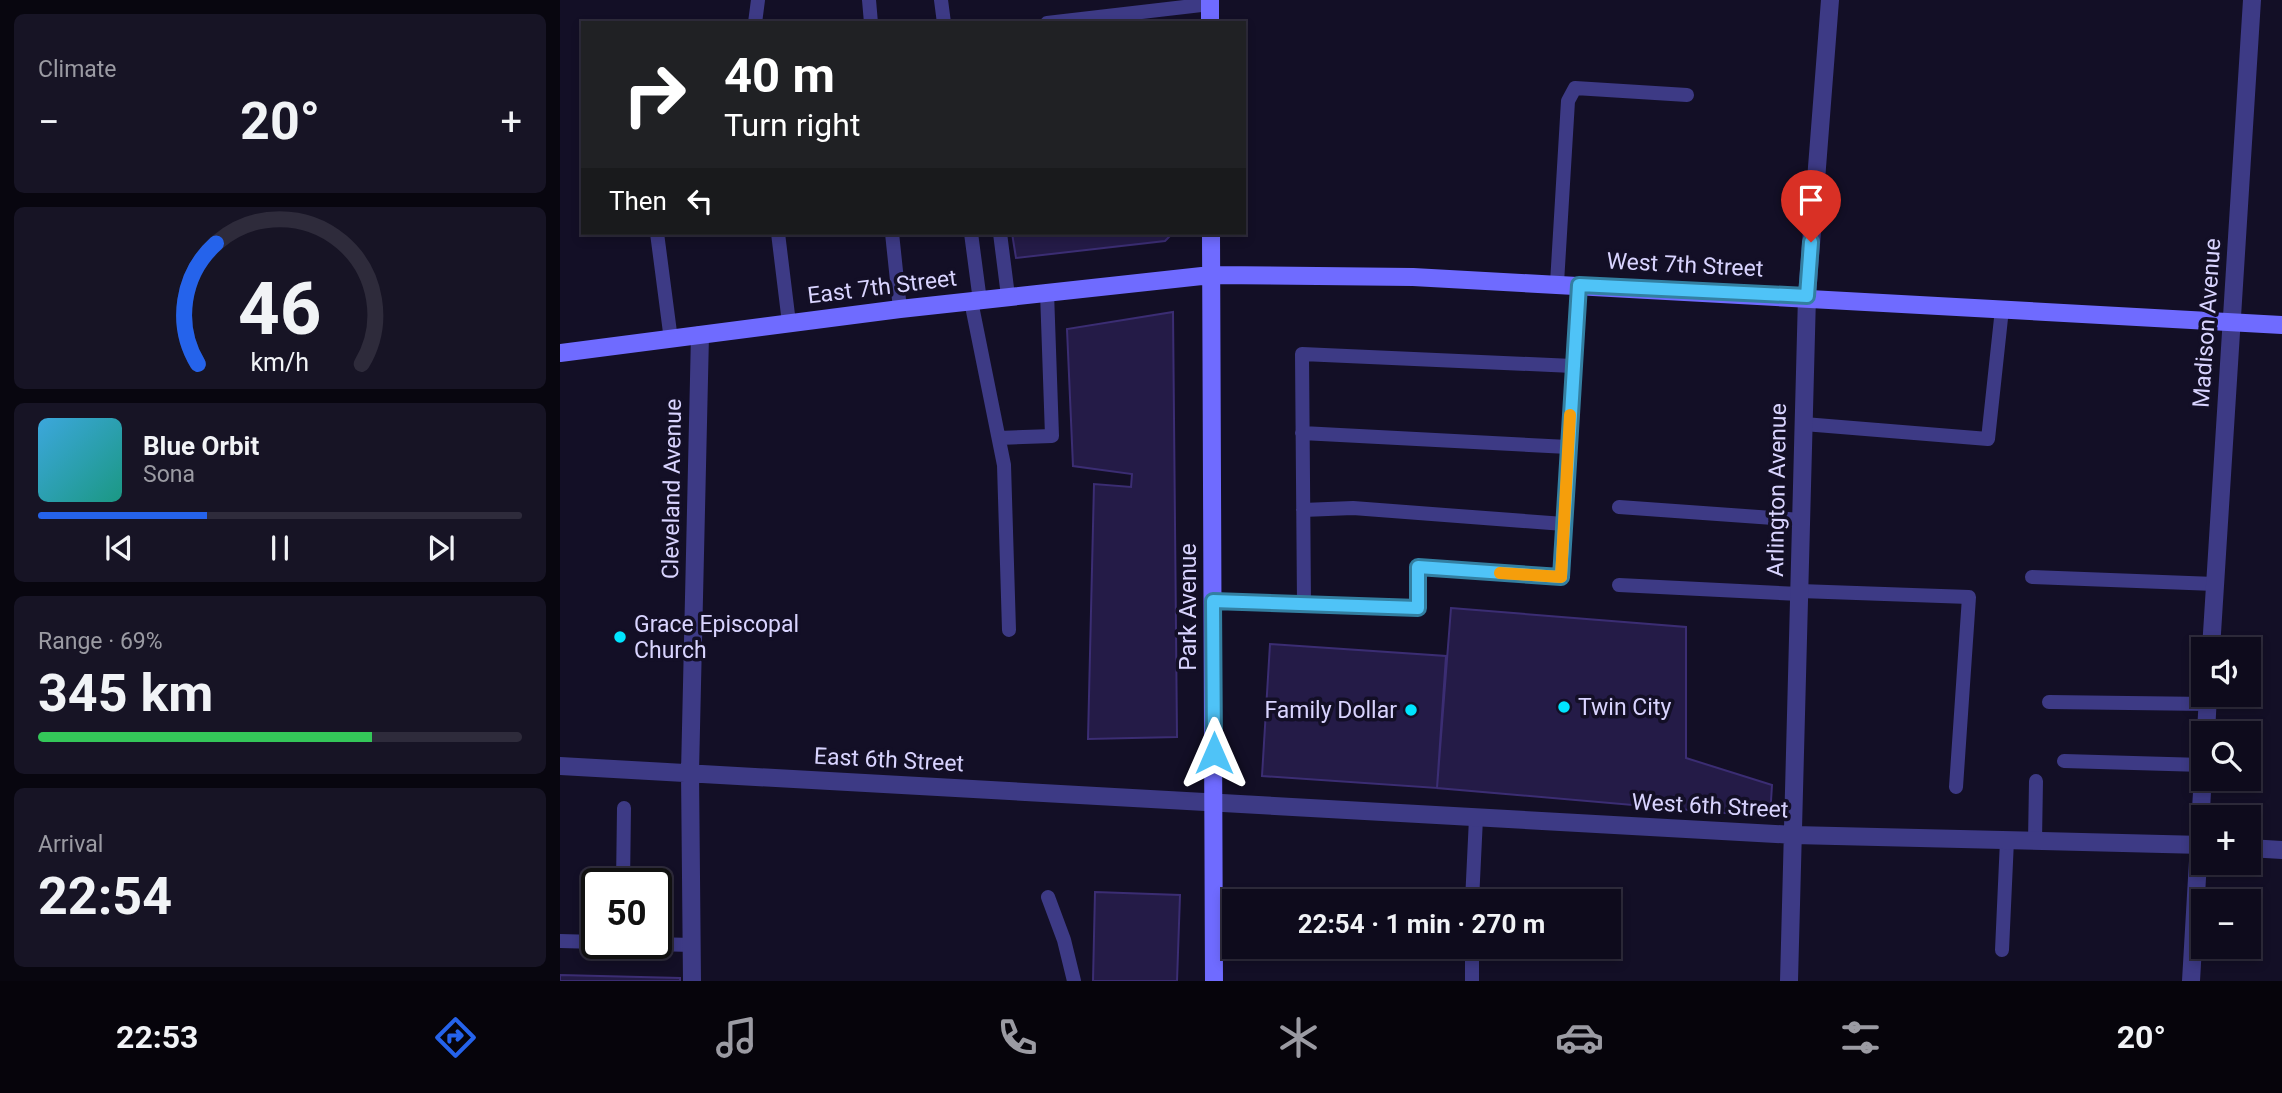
<!DOCTYPE html>
<meta charset="utf-8">
<style>
:root{--surface:#0e0b1c;--page:#171425;--text:#f1f3f6;--muted:#9b9ba3;--line:#2e2b3b;--accent:#2563eb}
body{margin:0;font-family:Roboto,sans-serif;background:var(--page);color:var(--text);height:100vh;display:flex;flex-direction:column;font-size:26px;white-space:nowrap}
*{box-sizing:border-box;margin:0}
p{font-size:23px;color:var(--muted)}
.icon{flex:none;width:38px;height:38px;fill:none;stroke:currentColor;stroke-width:2;stroke-linecap:round;stroke-linejoin:round}
.map{position:relative;flex:1;overflow:hidden}
.side{display:flex;flex-direction:column;gap:14px;padding:14px;background:#08060f;width:560px}
.side>*{flex:none}
.guide{position:absolute;left:21px;top:21px;width:665px;height:214px;border-radius:0px;box-shadow:0 4px 10px #0003,0 0 0 2px var(--line);background:#202124;color:#fff;overflow:hidden}
.tools{position:absolute;left:1631px;top:637px;display:grid;gap:14px}
.tools a{display:grid;place-items:center;width:70px;height:70px;border-radius:0px;background:var(--surface);box-shadow:0 4px 10px #0003,0 0 0 2px var(--line);font-size:35px}
.speed{position:absolute;left:21px;top:868px;display:flex;gap:14px;font-size:35px;font-weight:700;text-align:center}
.speed>*{display:grid;place-content:center;width:91px;height:91px;border-radius:50%;background:var(--surface);box-shadow:0 4px 10px #0003,0 0 0 2px var(--line);line-height:1}
.speed .limit{border:4px solid #111;border-radius:10px;background:#fff;color:#111}
.pin{position:absolute;display:grid;place-items:center;width:60px;height:60px;color:#fff;margin:-72px -30px;border-radius:50% 50% 50% 0;rotate:-45deg;box-shadow:0 0 7px #0007}
.pin .icon{rotate:45deg}
.me{position:absolute;width:77px;margin:-38px;rotate:0deg;stroke-linejoin:round;filter:drop-shadow(0 0 5px #0008)}
.turn{display:flex;align-items:center;gap:24px;height:147px;padding:0 28px;font-size:32px}
.turn .icon{width:91px;height:91px;stroke-width:2.5}
.turn b{display:block;font-size:49px;line-height:60px}
.then{display:flex;align-items:center;height:66px;padding:0 28px;background:#0003;gap:14px;font-size:26px}
.big{font-size:52px;font-weight:700;line-height:1.1}
.side .tile{flex:1;display:flex;flex-direction:column;justify-content:center;gap:10px;min-width:0;padding:0 24px;border-radius:10px;background:var(--page)}
.side .dial{align-items:center;gap:0}
.dial svg{height:182px;overflow:visible;fill:none;stroke:var(--line);stroke-width:7;stroke-linecap:round;text-anchor:middle}
.dial text{fill:var(--text);stroke:none}
.song{display:flex;align-items:center;gap:21px}
.cover{width:84px;height:84px;border-radius:10px;background:linear-gradient(135deg,hsl(200 70% 55%),hsl(170 70% 35%))}
.played{height:7px;border-radius:4px;background:linear-gradient(90deg,var(--accent) 35%,var(--line) 35%)}
.keys{display:flex;justify-content:space-around;direction:ltr}
.heat{display:flex;justify-content:space-between;align-items:center;font-size:38px;direction:ltr}
.charge{height:10px;border-radius:5px;background:linear-gradient(90deg,#34c759 69%,var(--line) 0)}
.trip{position:absolute;left:662px;top:889px;width:399px;height:70px;border-radius:0px;background:var(--surface);box-shadow:0 4px 10px #0003,0 0 0 2px var(--line);font-weight:700;line-height:70px;text-align:center}
.tab-bar{display:flex;height:112px;justify-content:space-around;align-items:center;background:#06040b;color:var(--muted)}
.tab-bar .icon{width:49px;height:49px}
.tab-bar .on{color:var(--accent)}
.tab-bar b{font-size:32px;color:var(--text)}
main{display:flex;flex:1;min-height:0}
.map>svg:first-child{display:block}
.building{fill:#241b47;stroke:#3b2d73;stroke-width:2}
.lines{fill:none;stroke-linecap:round;stroke-linejoin:round}
.lane{stroke:#3d3a85;stroke-width:14}
.street{stroke:#3d3a85;stroke-width:18}
.secondary{stroke:#6f6bff;stroke-width:18}
.route-casing{stroke:#337fa1;stroke-width:18}
.route{stroke:#4fc3f7;stroke-width:12}
.slow{stroke:#f59e0b;stroke-width:12}
.poi-dot{fill:#00e5ff;stroke:#130f26;stroke-width:2.5}
.labels{text-anchor:middle;dominant-baseline:central;stroke-width:7;stroke-linejoin:round;paint-order:stroke}
.street-label{font-size:23px;fill:#d9d4ff;stroke:#130f26}
.poi-label{font-size:23px;fill:#d9d4ff;stroke:#130f26;text-anchor:start}
</style>
<main>
<section class="side">
<div class="tile"><p>Climate</p>
<div class="heat"><a>−</a><b class="big">20°</b><a>+</a></div>
</div>
<div class="tile dial"><svg viewBox="0 0 100 80">
<path d="M14 69A42 42 0 1 1 86 69"/>
<path d="M14 69A42 42 0 0 1 22 16" stroke="#2563eb"/>
<text x="50" y="56" font-size="32" font-weight="700">46</text>
<text x="50" y="72" font-size="11">km/h</text>
</svg></div>
<div class="tile">
<div class="song"><i class="cover"></i><div><b>Blue Orbit</b><p>Sona</p></div></div>
<div class="played"></div>
<div class="keys"><svg class="icon" aria-label="previous" viewBox="0 0 24 24"><path d="M18 5L8 12l10 7zM5 5v14"/></svg><svg class="icon" aria-label="pause" viewBox="0 0 24 24"><path d="M8 5v14M16 5v14"/></svg><svg class="icon" aria-label="next" viewBox="0 0 24 24"><path d="M6 5l10 7-10 7zM19 5v14"/></svg></div>
</div>
<div class="tile"><p>Range · 69%</p><b class="big">345 km</b><div class="charge"></div></div>
<div class="tile"><p>Arrival</p><b class="big">22:54</b></div>
</section>
<div class="map">
<svg width="1722" height="981" viewBox="0 0 1722 981">
<rect width="100%" height="100%" fill="#130f26"/>
<path class="building" d="M452,233h161l-8,8 -149,17z
M613,312l4,425 -89,2 6,-255 37,3 1,-13 -59,-8 -6,-137z
M891,608l235,19v131l86,27 -2,32 -333,-29z
M710,644l176,12 -9,132 -175,-12z
M535,892l85,3 -3,86h-84z
M0,975l120,3v3h-120z"/>
<g class="lines">
<path class="lane" d="M309,0l2,23
M381,0l3,23
M195,23l3,-23
M487,23l163,-19
M97,233l14,107
M218,233l11,90
M332,233l8,76
M411,233l9,68
M440,233l8,63
M997,283l11,-182 7,-13 112,7
M411,301l33,164 5,165
M1244,424l184,15 14,-130
M742,433l266,14
M439,438l53,-2 -5,-144
M1059,507l182,13
M743,510l50,-2 211,16
M1472,577l183,7
M1059,585l180,9
M1240,591l169,6 -13,190
M653,601l204,7 1,-41 143,10 18,-292
M744,604l-2,-250 271,12
M1489,702l159,2
M1504,761l139,4
M1475,841l1,-60
M63,884l1,-76
M488,897l16,43 10,41
M912,901l4,-83
M0,941l37,1
M56,943l76,2
M1442,950l5,-110
M912,981v-34"/>
<path class="street" d="M1651,649l41,-649
M1646,733l2,-38
M0,766l1234,69 409,10
M1689,848l33,2
M132,981l-2,-209 10,-437
M1229,981l18,-685 23,-296
M1631,981l12,-206"/>
<path class="secondary" d="M650,0v23
M651,233l3,748
M0,353l340,-44 311,-34 202,2 869,48"/>
</g>
<g class="lines">
<g class="route-casing">
<path id="route" d="M654,753l-1,-152 205,7v-41l143,10 18,-292 228,11 4,-54"/>
</g>
<use href="#route" class="route"/>
<path class="slow" d="M940,573l61,4 9,-162"/>
</g>
<g class="poi-dot">
<circle cx="60" cy="637" r="7"/>
<circle cx="1004" cy="707" r="7"/>
<circle cx="851" cy="710" r="7"/>
</g>
<g class="labels">
<g class="street-label">
<text transform="translate(1125 265) rotate(3)">West 7th Street</text>
<text transform="translate(322 287) rotate(-7)">East 7th Street</text>
<text transform="translate(1647 323) rotate(-86)">Madison Avenue</text>
<text transform="translate(112 489) rotate(-89)">Cleveland Avenue</text>
<text transform="translate(1217 490) rotate(-89)">Arlington Avenue</text>
<text transform="translate(628 607) rotate(-90)">Park Avenue</text>
<text transform="translate(329 760) rotate(3)">East 6th Street</text>
<text transform="translate(1150 806) rotate(3)">West 6th Street</text>
</g>
<g class="poi-label">
<text x="74" y="624">Grace Episcopal<tspan x="74" dy="26">Church</tspan></text>
<text x="1018" y="707">Twin City</text>
<text x="837" y="710" text-anchor="end">Family Dollar</text>
</g>
</g>
</svg>
<div class="tools">
<a><svg class="icon" aria-label="sound" viewBox="0 0 24 24"><path d="M4 9h4l5-4v14l-5-4H4zM17 9q2 3 0 6"/></svg></a>
<a><svg class="icon" aria-label="search" viewBox="0 0 24 24"><circle cx="10" cy="10" r="6"/><path d="M15 15l6 6"/></svg></a>
<a>+</a>
<a>−</a>
</div>
<div class="speed"><div class="limit">50</div></div>
<div class="pin" style="left:1251px;top:242px;background:#d93025"><svg class="icon" aria-label="arrive" viewBox="0 0 24 24"><path d="M6 21V4h12l-3 4 3 4H6"/></svg></div>
<svg class="me" style="left:654px;top:753px" viewBox="-20 -20 40 40"><path d="M0-17L14 15 0 8-14 15z" fill="#4fc3f7" stroke="#fff" stroke-width="4"/></svg>
<div class="trip">22:54 · 1 min · 270 m</div>
<div class="guide">
<div class="turn"><svg class="icon" aria-label="right" viewBox="0 0 24 24"><path d="M7 20v-9h11M14 6l5 5-5 5"/></svg><div><b>40 m</b>Turn right</div></div>
<div class="then">Then<svg class="icon" aria-label="left" viewBox="0 0 24 24"><path d="M17 20v-9H6M10 6l-5 5 5 5"/></svg></div>
</div>
</div>
</main>
<nav class="tab-bar">
<b>22:53</b>
<svg class="icon on" aria-label="directions" viewBox="0 0 24 24"><path d="M12 3l9 9-9 9-9-9zM9 14v-3h6M13 9l2 2-2 2"/></svg>
<svg class="icon" aria-label="music" viewBox="0 0 24 24"><path d="M9 18V5l10-2v13"/><circle cx="6" cy="18" r="3"/><circle cx="16" cy="16" r="3"/></svg>
<svg class="icon" aria-label="phone" viewBox="0 0 24 24"><path d="M5 4h4l2 5-3 2q2 4 5 5l2-3 5 2v4C11 20 4 13 5 4z"/></svg>
<svg class="icon" aria-label="climate" viewBox="0 0 24 24"><path d="M12 3v18M4 7l16 10M4 17L20 7"/></svg>
<svg class="icon" aria-label="car" viewBox="0 0 24 24"><path d="M5 17H2v-5l4-1 3-4h7l3 4 3 1v5h-3M9 17h6M6 11h13"/><circle cx="7" cy="17" r="2"/><circle cx="17" cy="17" r="2"/></svg>
<svg class="icon" aria-label="filters" viewBox="0 0 24 24"><path d="M4 7h16M4 17h16"/><circle cx="9" cy="7" r="2"/><circle cx="15" cy="17" r="2"/></svg>
<b>20°</b>
</nav>
